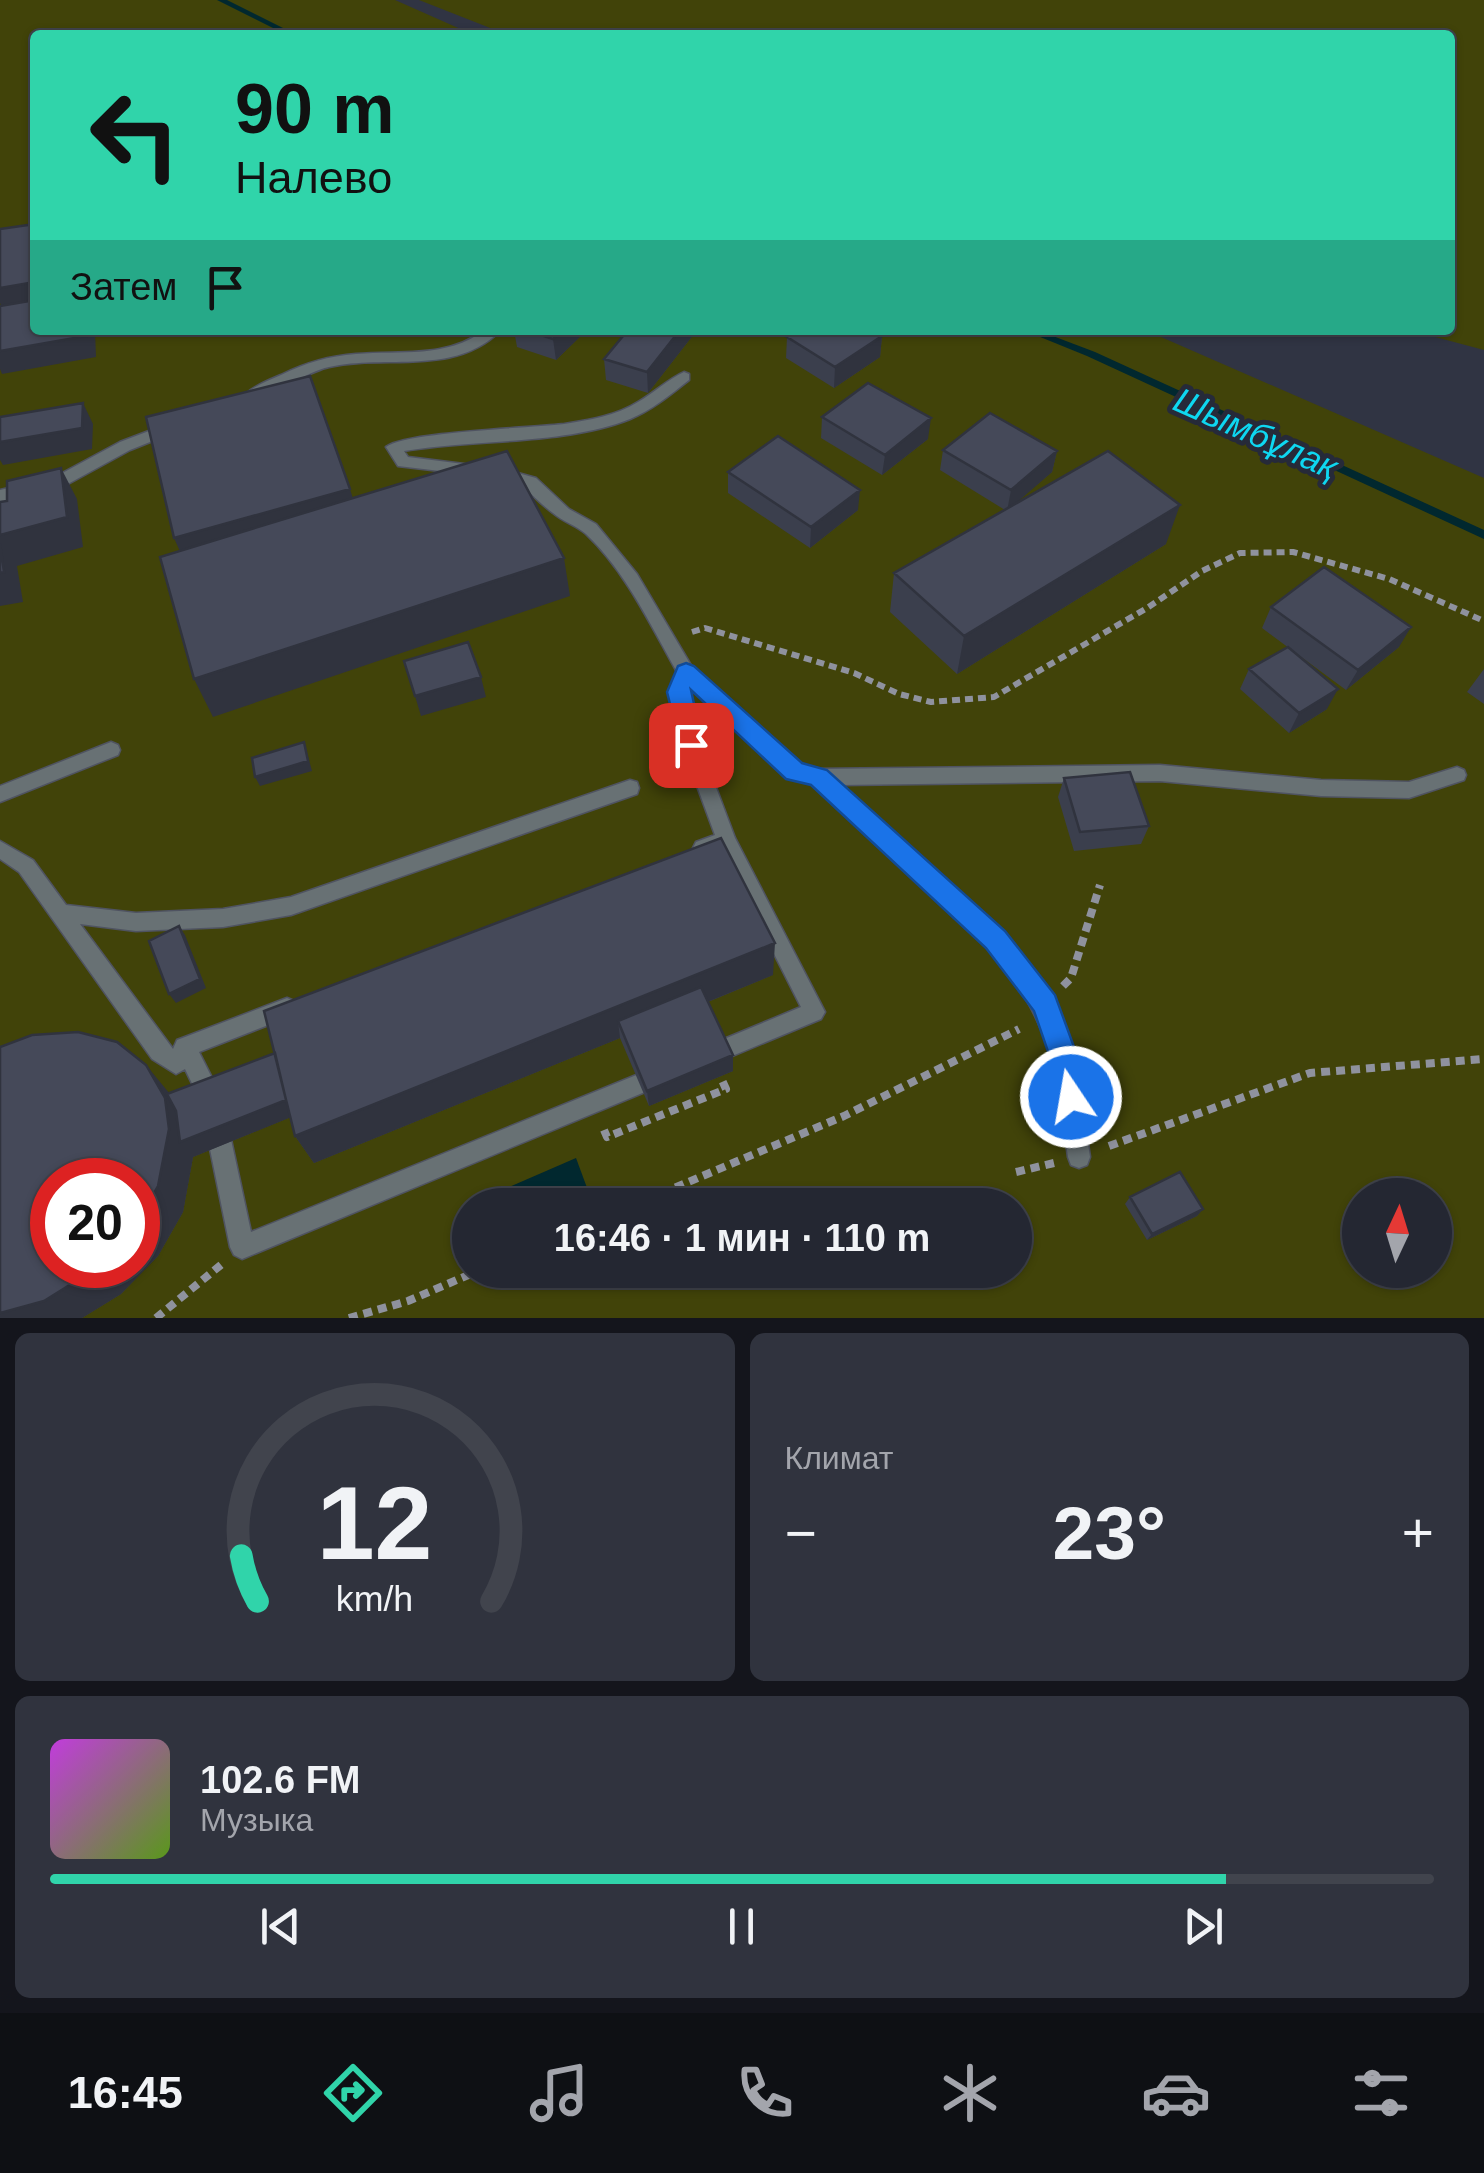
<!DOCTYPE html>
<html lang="ru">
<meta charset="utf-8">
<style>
:root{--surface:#242732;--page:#30333e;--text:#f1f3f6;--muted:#a3a5ac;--line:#41444d;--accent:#30d4aa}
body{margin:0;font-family:Arial,sans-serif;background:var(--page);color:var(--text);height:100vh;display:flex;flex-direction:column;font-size:38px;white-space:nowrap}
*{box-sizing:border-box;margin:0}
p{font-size:32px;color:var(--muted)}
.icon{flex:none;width:55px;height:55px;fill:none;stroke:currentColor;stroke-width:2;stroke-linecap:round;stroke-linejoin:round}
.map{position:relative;height:1318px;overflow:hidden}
.panel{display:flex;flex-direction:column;gap:15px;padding:15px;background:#14151c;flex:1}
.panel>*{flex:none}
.top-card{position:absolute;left:30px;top:30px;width:1425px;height:305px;border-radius:10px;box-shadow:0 2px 8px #0004,0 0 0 2px var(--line);background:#30d4aa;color:#111;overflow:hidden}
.needle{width:65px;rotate:4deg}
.fabs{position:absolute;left:1342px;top:1178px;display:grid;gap:20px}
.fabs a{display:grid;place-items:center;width:110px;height:110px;border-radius:50%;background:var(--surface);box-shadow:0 2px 8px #0004,0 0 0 2px var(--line);font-size:50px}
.speed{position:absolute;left:30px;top:1158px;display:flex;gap:20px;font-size:50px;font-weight:700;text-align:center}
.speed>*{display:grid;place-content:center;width:130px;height:130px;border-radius:50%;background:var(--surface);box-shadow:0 2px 8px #0004,0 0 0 2px var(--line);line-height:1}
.speed .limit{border:15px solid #d22;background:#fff;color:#111}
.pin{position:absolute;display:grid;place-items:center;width:85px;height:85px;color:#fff;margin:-42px;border-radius:20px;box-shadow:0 5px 15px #0006}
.me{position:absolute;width:110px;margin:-55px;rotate:348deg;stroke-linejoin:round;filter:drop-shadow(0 0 8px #0008)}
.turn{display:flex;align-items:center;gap:35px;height:210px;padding:0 40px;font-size:45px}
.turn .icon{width:130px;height:130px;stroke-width:2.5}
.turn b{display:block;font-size:70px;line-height:85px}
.then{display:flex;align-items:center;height:95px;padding:0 40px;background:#0003;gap:20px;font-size:38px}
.big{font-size:75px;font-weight:600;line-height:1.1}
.panel .tile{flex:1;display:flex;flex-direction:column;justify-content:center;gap:15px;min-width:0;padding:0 35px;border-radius:15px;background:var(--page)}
.panel .dial{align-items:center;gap:0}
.dial svg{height:260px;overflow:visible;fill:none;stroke:var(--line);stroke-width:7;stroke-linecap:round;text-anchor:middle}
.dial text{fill:var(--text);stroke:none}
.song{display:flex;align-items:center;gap:30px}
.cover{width:120px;height:120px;border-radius:15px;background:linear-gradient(135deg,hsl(290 70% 55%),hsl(90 70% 35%))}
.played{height:10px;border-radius:5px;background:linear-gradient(90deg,var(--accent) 85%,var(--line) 85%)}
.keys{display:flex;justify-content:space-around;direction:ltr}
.heat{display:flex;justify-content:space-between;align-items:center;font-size:55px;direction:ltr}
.panel .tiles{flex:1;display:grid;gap:15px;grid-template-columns:1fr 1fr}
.tile:last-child{grid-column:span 2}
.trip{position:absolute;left:452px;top:1188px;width:580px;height:100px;border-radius:50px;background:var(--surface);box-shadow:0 2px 8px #0004,0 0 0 2px var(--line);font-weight:600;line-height:100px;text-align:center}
.tab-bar{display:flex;height:160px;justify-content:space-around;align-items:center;background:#0e1014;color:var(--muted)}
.tab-bar .icon{width:70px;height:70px}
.tab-bar .active{color:var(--accent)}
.tab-bar b{font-size:45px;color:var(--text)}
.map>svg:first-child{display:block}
.green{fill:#414309;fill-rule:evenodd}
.water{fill:#01282f}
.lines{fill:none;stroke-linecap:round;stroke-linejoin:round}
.stream{fill:#01282f;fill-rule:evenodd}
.lane-casing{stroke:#4f5361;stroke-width:3}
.path-far1{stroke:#8f929e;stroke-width:6;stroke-dasharray:8 5;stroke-linecap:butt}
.path{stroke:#8f929e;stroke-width:8;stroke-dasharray:9 6;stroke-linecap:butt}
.lane{fill:#687174;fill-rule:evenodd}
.wall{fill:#3b3f4d}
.shaded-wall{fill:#30333e}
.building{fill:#454959;stroke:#30333e;stroke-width:2.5}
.route{fill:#1a73e8;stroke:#114b97;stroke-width:2.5}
.labels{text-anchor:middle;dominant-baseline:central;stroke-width:10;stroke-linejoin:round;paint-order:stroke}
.water-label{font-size:35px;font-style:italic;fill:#0ed7f1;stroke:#262a39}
</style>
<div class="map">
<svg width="1484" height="1318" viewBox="0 0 1484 1318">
<rect width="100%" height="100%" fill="#303443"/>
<path class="green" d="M0,0h395l79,35h-439v295h1110l339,148v840h-1484zM52,1180h86v85h-86zM1360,1195h75v75h-75zM470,1205h545v65h-545z
M419,0h1065v350l-75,-20h41v-295h-942z"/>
<path class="water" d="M576,1158l17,46 -86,1 -5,-15z"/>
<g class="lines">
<path class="stream" d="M217,0h10l70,35h-10z
M1023,330h14l58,22 389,178v9l-397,-183z"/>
<g class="lane-casing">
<path id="lane" d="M485,330h16c-46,47 -115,24 -172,37 -24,5 -58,32 -80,29l-2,-3c9,-8 22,-13 34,-18 24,-12 48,-19 75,-21 46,-4 89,5 129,-24z
M684,372l5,2v6c-19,15 -37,30 -59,39 -65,26 -156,20 -226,32l4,6 72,9 2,4 -2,4 -6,1 -76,-9 -12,-19c19,-15 145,-19 178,-23 25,-4 52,-8 74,-22 16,-9 30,-23 46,-30z
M170,423l8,5 -3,4 -45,18 -64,35 -66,17v-12l55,-13 65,-35z
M500,468l36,10 33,31 27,15 41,50 55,93 108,98 18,4 342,-4 161,15 88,2 48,-15 7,3 2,5 -2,5 -55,18 -88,-2 -161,-15 -321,4 163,147 41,53 16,31 17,50 14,91 -3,8 -8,3 -8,-3 -3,-8c-12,-95 -18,-136 -80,-211l-175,-162 -25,-7 -99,-91 -2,6 13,53 35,93 90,174 -4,7 -113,47 -8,-3 -3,-7 3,-7 101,-42 -80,-158 -18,7 -7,-2 -3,-6 3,-6 19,-7 -33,-90 -13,-53 8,-20c-27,-48 -51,-100 -91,-138 -10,-9 -23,-12 -33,-21 -29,-22 -20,-26 -59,-36l-2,-4 2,-4z
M111,742l7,3 2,5 -2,5 -118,47v-16z
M630,780l7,2 2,6 -2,6 -346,121 -68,12 -87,4 -56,-7 93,125 4,-9 8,-3 102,-39 7,3 4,7 -4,7 -95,37 23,46 29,134 410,-167 8,3 3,7 -3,7 -427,177 -8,-4 -4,-8 -30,-147 -15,-31 -9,5 -24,-15 -133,-187 -19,-13v-18l33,19 33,45 70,8 87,-4 68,-12z"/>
</g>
<path class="path-far1" d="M692,632l13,-4 149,45 45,21 32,8 63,-5 153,-89 55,-37 38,-18 53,-1 96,27 95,42"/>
<path class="path" d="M1063,986l8,-8 29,-93
M604,1130l3,7 119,-48 -5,-11
M1109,1146l201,-73 174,-14
M1016,1172l38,-9
M634,1205l210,-89 175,-87
M156,1318l66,-54
M349,1318l59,-17 72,-31"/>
<use href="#lane" class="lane"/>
</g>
<path class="wall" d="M514,330h73l-31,30 -39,-13z
M628,330h69l-49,63 -42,-13 -2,-21z
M882,336l-2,21 -46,31 -48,-30 1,-21z
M822,417l106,22 -46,36 -61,-37z
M943,450l114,1 -5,21 -40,34 154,38 -209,130 -67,-62 4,-39 111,-63 -65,-40z
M728,472l130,38 -48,38 -82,-55z
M1271,607l128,40 -53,43 -84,-62z
M1249,669l78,40 -38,24 -49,-44z
M1484,669v35l-17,-12z
M1064,778l85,48 -8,18 -67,7 -16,-54z
M773,975l-65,27 25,53v16l-84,35 -29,-68 -306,125 -19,-27 -4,-19 -98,40 -10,55 -25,44 -37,38 -39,24h-82l170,-225z
M1130,1197l73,12 -6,7 -50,24 -22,-36z"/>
<path class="shaded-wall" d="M35,282v33l-27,4 -8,-16v-15z
M86,330h9l1,27 -94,17 -2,-5v-18z
M563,330h24l-31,30 -3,-21z
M680,330h17l-49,63 -1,-21z
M882,336l-2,21 -46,31 1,-21z
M83,403l10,21 -1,25 -89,16 -3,-5v-18z
M931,418l-3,21 -46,36 3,-20z
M1057,451l-5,21 -45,39 4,-21z
M61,468l16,31 6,48 -66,19 6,36 -23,4v-71z
M350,489l12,39 -171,48 -17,-38z
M860,490l-2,20 -48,38 1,-21z
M1180,505l-14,39 -209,130 7,-38z
M564,558l6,38 -357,121 -19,-38z
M1411,627l-12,20 -53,43 12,-20z
M481,677l5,20 -65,19 -6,-20z
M1338,689l-11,20 -38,24 10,-20z
M304,742l8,29 -52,15 -5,-9z
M179,926l6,9 21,53 -30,15 -7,-9z
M775,943l-2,32 -149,61 -6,-15 2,17 -306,125 -19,-27z
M733,1055v16l-84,35 -2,-15z
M146,1065l24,29 121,4 10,15 -108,44 -10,55 -25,44 -37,38 -39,24h-82v-5l98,-48h40v-44z
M1203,1209l-6,7 -50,24 5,-6z"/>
<path class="building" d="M35,224v58l-35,6v-59z
M35,300v30h51v6l-86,15v-45z
M526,330h37l-10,9z
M628,330h52l-33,42 -43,-13z
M799,330h74l9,6 -47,31 -48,-30z
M310,376l40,113 -176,49 -28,-121z
M868,383l63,35 -46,37 -63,-38z
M83,403l-1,25 -82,14v-25z
M990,413l67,38 -46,39 -68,-40z
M778,436l82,54 -49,37 -83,-55z
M507,451l57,107 -370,121 -34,-122z
M1108,451l72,54 -216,131 -70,-63z
M61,468l6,49 -67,18v-33l7,-1v-20z
M0,544l4,28 -4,1z
M1324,567l87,60 -53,43 -87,-63z
M468,642l13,35 -66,19 -11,-35z
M1288,647l50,42 -39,24 -50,-44z
M304,742l4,19 -53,16 -3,-19z
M1130,772l19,54 -69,6 -16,-54z
M721,838l54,105 -480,193 -31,-125z
M179,926l21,53 -31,15 -20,-53z
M701,987l32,68 -86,36 -29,-70z
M78,1032l39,10 29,23 19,33 4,31 -11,57 -20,35v-41h-86v85h46l-6,6 -48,30 -44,12v-266l32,-12z
M275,1053l11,47 -106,42 -4,-31 -9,-17z
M1180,1172l23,37 -51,25 -22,-37z"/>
<path class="route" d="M686,663l8,3 108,97 25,7 178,161 50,64 26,71 5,31 -5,10 -10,4 -10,-4 -8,-41 -19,-55 -48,-63 -175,-163 -25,-6 -95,-89 12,55 -4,7h-17l-15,-60 11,-26z"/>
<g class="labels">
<g class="water-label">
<text transform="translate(1256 433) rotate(24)">Шымбұлақ</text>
</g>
</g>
</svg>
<div class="fabs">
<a><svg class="needle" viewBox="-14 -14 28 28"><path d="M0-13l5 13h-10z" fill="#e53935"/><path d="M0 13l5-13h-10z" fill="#a3a5ac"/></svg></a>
</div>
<div class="speed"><div class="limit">20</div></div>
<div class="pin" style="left:691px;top:745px;background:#d93025"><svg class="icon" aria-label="arrive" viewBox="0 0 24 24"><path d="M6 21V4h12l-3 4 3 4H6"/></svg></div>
<svg class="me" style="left:1071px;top:1097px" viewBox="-20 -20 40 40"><circle r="17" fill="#1a73e8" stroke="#fff" stroke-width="3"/><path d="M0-11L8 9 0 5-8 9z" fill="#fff"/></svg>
<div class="trip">16:46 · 1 мин · 110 m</div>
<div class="top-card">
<div class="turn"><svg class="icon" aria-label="left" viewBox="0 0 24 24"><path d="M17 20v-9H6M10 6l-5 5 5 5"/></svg><div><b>90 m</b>Налево</div></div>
<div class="then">Затем<svg class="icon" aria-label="arrive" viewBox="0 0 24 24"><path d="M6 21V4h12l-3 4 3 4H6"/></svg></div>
</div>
</div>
<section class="panel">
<div class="tiles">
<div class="tile dial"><svg viewBox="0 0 100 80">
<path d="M14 69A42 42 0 1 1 86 69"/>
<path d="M14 69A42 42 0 0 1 9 55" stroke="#30d4aa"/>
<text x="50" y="56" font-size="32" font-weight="700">12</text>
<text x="50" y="72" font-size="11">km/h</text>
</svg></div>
<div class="tile"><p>Климат</p>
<div class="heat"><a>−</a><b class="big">23°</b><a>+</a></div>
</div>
<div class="tile">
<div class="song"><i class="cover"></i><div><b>102.6 FM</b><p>Музыка</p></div></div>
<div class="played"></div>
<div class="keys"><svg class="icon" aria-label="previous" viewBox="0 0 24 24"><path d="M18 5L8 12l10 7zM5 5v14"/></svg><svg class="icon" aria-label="pause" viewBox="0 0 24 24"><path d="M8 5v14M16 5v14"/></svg><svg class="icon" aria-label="next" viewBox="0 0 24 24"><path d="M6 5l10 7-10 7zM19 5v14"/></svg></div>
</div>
</div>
</section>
<nav class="tab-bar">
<b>16:45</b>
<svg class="icon active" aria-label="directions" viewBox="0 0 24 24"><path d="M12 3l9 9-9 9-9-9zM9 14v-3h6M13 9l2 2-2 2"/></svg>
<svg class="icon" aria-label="music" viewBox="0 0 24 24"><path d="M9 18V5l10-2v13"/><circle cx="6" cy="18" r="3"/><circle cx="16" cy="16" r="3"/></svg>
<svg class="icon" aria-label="phone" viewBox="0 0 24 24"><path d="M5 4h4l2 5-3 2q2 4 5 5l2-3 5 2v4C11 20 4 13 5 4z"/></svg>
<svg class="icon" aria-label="climate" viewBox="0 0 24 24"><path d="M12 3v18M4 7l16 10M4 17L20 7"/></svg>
<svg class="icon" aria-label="car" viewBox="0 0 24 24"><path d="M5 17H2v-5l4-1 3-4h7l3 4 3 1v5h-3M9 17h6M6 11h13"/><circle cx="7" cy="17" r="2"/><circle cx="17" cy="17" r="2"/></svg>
<svg class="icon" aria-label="filters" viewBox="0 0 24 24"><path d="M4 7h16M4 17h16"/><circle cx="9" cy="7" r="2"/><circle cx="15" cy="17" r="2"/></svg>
</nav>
